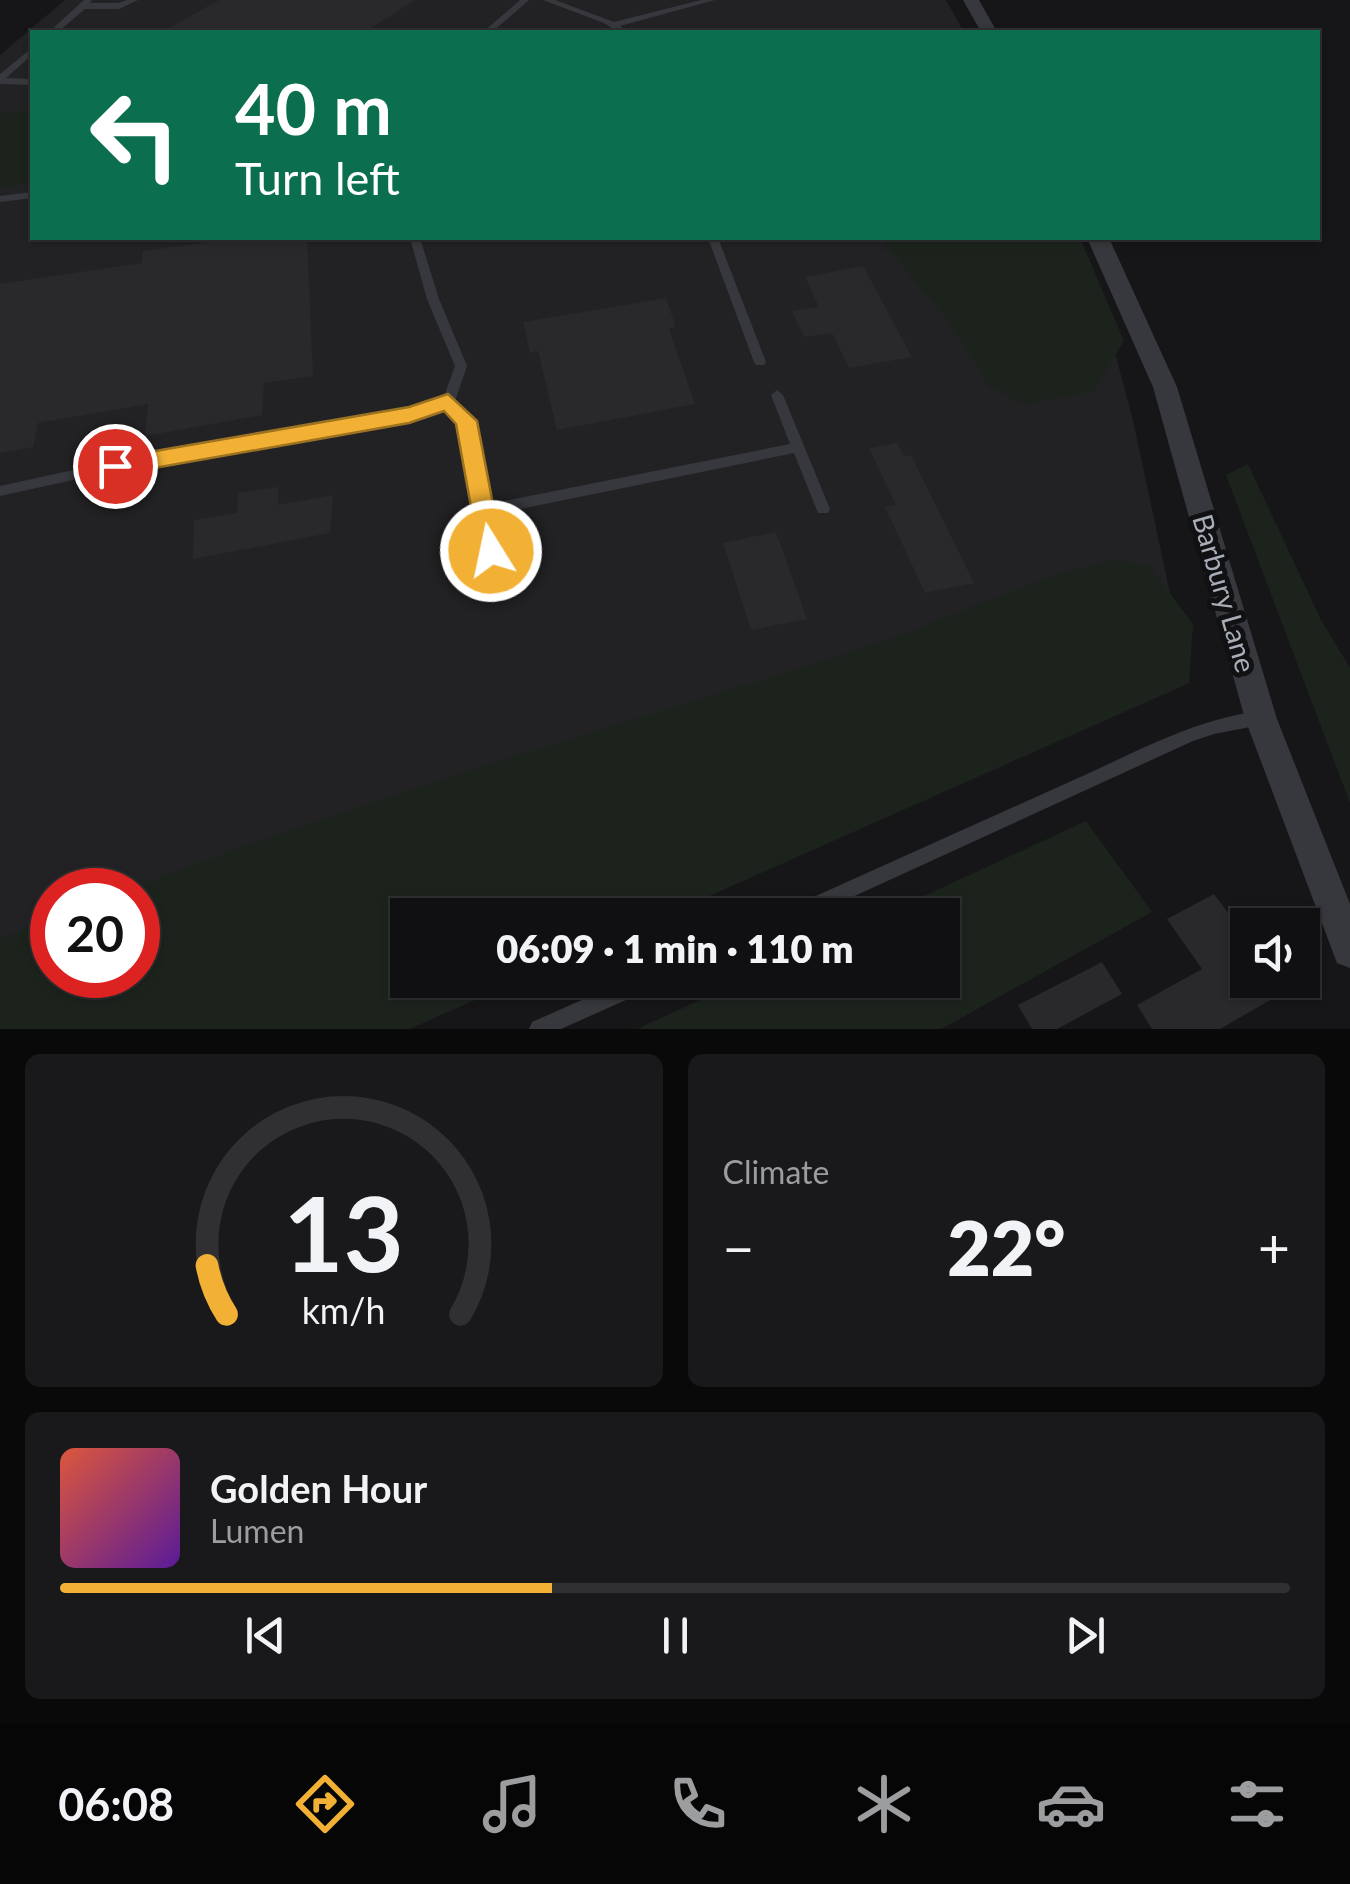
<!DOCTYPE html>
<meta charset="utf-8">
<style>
:root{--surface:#101012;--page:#19191b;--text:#f1f3f6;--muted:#9c9d9f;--line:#303032;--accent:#f2b134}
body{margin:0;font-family:Lato,sans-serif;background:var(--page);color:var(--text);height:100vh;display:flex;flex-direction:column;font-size:38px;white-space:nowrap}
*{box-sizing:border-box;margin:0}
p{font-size:32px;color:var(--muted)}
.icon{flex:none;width:55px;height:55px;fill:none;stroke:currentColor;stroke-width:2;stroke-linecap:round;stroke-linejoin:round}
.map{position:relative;height:1029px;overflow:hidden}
.side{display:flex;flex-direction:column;gap:25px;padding:25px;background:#09090a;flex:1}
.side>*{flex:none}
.hud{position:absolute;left:30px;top:30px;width:1290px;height:210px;border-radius:0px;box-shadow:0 2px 8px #0004,0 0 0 2px var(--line);background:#0b6e4f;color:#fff;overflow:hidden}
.tools{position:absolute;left:1230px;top:908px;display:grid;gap:20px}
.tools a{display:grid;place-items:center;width:90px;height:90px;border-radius:0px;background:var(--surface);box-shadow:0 2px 8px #0004,0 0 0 2px var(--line);font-size:50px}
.speed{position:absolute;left:30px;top:868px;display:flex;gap:20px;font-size:50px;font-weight:700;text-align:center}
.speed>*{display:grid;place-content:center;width:130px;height:130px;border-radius:50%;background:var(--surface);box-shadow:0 2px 8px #0004,0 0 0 2px var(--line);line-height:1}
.speed .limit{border:15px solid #d22;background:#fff;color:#111}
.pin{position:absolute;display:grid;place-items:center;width:85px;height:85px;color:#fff;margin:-42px;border:5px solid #fff;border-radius:50%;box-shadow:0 2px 10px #0007}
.me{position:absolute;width:110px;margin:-55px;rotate:350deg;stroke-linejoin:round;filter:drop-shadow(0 0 8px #0008)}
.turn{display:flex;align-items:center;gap:35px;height:210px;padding:0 40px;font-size:45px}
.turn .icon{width:130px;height:130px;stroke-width:2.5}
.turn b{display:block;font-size:70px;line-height:85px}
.big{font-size:75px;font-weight:800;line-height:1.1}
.side .tile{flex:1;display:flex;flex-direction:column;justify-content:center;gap:15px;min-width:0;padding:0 35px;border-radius:15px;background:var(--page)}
.side .dial{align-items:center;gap:0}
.dial svg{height:260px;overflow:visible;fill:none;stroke:var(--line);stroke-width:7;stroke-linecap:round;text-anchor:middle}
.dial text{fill:var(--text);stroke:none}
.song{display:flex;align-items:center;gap:30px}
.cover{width:120px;height:120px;border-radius:15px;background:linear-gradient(135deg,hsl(10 70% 55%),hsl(270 70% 35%))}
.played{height:10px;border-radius:5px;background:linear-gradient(90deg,var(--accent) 40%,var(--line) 40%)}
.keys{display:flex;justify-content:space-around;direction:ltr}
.heat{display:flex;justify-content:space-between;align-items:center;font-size:55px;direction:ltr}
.side .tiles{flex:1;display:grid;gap:25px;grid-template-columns:1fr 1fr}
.tile:last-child{grid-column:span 2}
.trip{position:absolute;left:390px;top:898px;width:570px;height:100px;border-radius:0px;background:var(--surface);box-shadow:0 2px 8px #0004,0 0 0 2px var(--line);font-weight:800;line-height:100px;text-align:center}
.tab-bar{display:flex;height:160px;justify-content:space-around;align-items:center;background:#060607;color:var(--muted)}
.tab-bar .icon{width:70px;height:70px}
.tab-bar .current{color:var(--accent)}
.tab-bar b{font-size:45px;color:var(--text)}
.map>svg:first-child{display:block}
.built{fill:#222225;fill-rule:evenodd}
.green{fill:#1c231d}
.building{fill:#29292c}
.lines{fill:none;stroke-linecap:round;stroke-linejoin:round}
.lane{fill:#37383d;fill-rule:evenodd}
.street{fill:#37383d;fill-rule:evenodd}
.route{fill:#f2b134;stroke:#9d7322;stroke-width:2.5}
.labels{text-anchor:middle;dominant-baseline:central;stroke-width:10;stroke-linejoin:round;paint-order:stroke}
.street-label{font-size:28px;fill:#a8adb8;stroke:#111113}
</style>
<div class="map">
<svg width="1350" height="1029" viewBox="0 0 1350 1029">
<rect width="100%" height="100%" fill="#161618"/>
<path class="built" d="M65,0h881l18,32h-932v206h1038l36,81 27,101 56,263 -523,232h-258v65h112l-111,49h-409v-974zM52,890h86v85h-86z"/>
<path class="green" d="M13,111h19v72l-32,4v-73z
M879,238h201l44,103 -31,50 -69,14 -35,-19 -38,-62z
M1248,464l73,156 29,48v135l-124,-328z
M1119,559l32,9 42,56 -4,59 -523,232h-258v65h112l-111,49h-409v-90l52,-21v57h86v-85h-11c238,-92 484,-163 728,-239 89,-28 172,-74 264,-92z
M1086,821l66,91 -211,117h-304l106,-49h199v-65h-59z"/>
<path class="building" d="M219,0h196l-50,32h-203z
M238,238h34v4l35,-4 6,138 -49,7 -2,32 -117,21 3,-32 -110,19 -5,24 -33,6v-169l142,-21 1,-12z
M863,266l49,91 -63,11 -17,-35 -28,4 -12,-26 27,-4 -14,-30z
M666,298l10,29 -7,2 26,75 -138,26 -19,-79 -8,2 -7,-31z
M897,443l7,13 7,-1 63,128 -49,10 -40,-86 11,-2 -27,-57z
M278,487v18l55,-10 -3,38 -137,26 1,-39 43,-7 1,-20z
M776,532l31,87 -56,11 -28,-87z
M1214,894l34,45v41h57l-85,49h-68l-15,-24 65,-36 -35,-50z
M1102,962l20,32 -65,35h-25l-14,-24z"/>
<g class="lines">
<path class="lane" d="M84,0h8l-2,3h28l9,-3h11l-19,9h-34l-27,23h-9z
M520,0h9l-37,32h-9z
M543,0h12l59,22 87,-22h14l-95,26 7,6h-9l-14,-9z
M32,48v7l-26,23 26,1v6l-32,-1v-10z
M32,192v6l-32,4v-6z
M410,238h10l19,61 28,67 -12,35 17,20 17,83 301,-60 -19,-49 6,-5 6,5 47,114 -2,4h-10l-24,-60 -303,62 7,36 -2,4 -5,2 -5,-2 -2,-4 -24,-128 -14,-15 -37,12 -258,43 -151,33v-10l151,-33 258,-43 34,-11 12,-33 -28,-67z
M708,238h10l48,124 -2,3h-8l-2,-3z
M1260,711l6,3 2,5 -2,5 -52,10 -21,7 -380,174h-29l3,-6c93,-42 187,-84 280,-126 64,-28 123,-63 193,-72z
M627,980h30l-2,7 -94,42h-32l3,-7z"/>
<path class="street" d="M963,0h16l18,32h-16z
M1087,238h22l68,149 100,332 73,185v64l-13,-5 -92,-244 -92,-332z"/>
</g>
<path class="route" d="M448,394l29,27 25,130 -11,10 -12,-10 -23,-127 -12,-13 -35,12 -294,52 -11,-9 11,-8 294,-51z"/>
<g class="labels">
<g class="street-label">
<text transform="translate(1225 593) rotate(74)">Barbury Lane</text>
</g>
</g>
</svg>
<div class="tools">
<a><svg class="icon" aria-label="sound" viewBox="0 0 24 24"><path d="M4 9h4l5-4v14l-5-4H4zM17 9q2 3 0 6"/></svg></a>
</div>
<div class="speed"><div class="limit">20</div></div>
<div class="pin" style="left:115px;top:466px;background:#d93025"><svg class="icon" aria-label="arrive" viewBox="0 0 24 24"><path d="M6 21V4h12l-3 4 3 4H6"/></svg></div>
<svg class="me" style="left:491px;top:551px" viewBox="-20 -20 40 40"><circle r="17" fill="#f2b134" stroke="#fff" stroke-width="3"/><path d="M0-11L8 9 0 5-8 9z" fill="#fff"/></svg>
<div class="trip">06:09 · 1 min · 110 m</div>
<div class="hud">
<div class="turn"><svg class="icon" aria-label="left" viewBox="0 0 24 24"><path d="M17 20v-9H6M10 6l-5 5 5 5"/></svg><div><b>40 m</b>Turn left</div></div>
</div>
</div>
<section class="side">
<div class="tiles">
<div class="tile dial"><svg viewBox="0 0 100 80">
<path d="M14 69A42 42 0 1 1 86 69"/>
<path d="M14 69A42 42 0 0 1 8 54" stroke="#f2b134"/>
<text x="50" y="56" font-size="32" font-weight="700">13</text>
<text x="50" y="72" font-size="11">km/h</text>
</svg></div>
<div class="tile"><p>Climate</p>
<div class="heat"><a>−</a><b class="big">22°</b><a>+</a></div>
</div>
<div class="tile">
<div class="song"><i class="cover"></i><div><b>Golden Hour</b><p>Lumen</p></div></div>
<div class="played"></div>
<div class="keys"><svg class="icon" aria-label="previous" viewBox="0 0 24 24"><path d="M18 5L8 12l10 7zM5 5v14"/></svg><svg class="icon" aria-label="pause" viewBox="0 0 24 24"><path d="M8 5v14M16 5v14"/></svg><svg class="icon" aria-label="next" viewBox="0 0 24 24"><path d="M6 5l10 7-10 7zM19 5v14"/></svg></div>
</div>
</div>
</section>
<nav class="tab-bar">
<b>06:08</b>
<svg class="icon current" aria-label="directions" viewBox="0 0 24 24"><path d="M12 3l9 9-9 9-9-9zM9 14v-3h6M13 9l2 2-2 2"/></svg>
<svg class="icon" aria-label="music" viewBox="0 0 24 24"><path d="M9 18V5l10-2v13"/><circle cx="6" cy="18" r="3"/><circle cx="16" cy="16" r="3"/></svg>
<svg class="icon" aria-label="phone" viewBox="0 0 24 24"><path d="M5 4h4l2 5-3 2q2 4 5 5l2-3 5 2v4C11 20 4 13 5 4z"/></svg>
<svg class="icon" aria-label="climate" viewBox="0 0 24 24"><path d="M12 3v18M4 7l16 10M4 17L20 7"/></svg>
<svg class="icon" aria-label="car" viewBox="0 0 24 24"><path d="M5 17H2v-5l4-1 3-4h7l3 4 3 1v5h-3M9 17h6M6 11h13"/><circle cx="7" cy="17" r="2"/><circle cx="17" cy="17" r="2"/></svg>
<svg class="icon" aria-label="filters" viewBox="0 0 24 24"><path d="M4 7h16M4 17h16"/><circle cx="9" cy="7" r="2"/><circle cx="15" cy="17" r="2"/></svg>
</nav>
